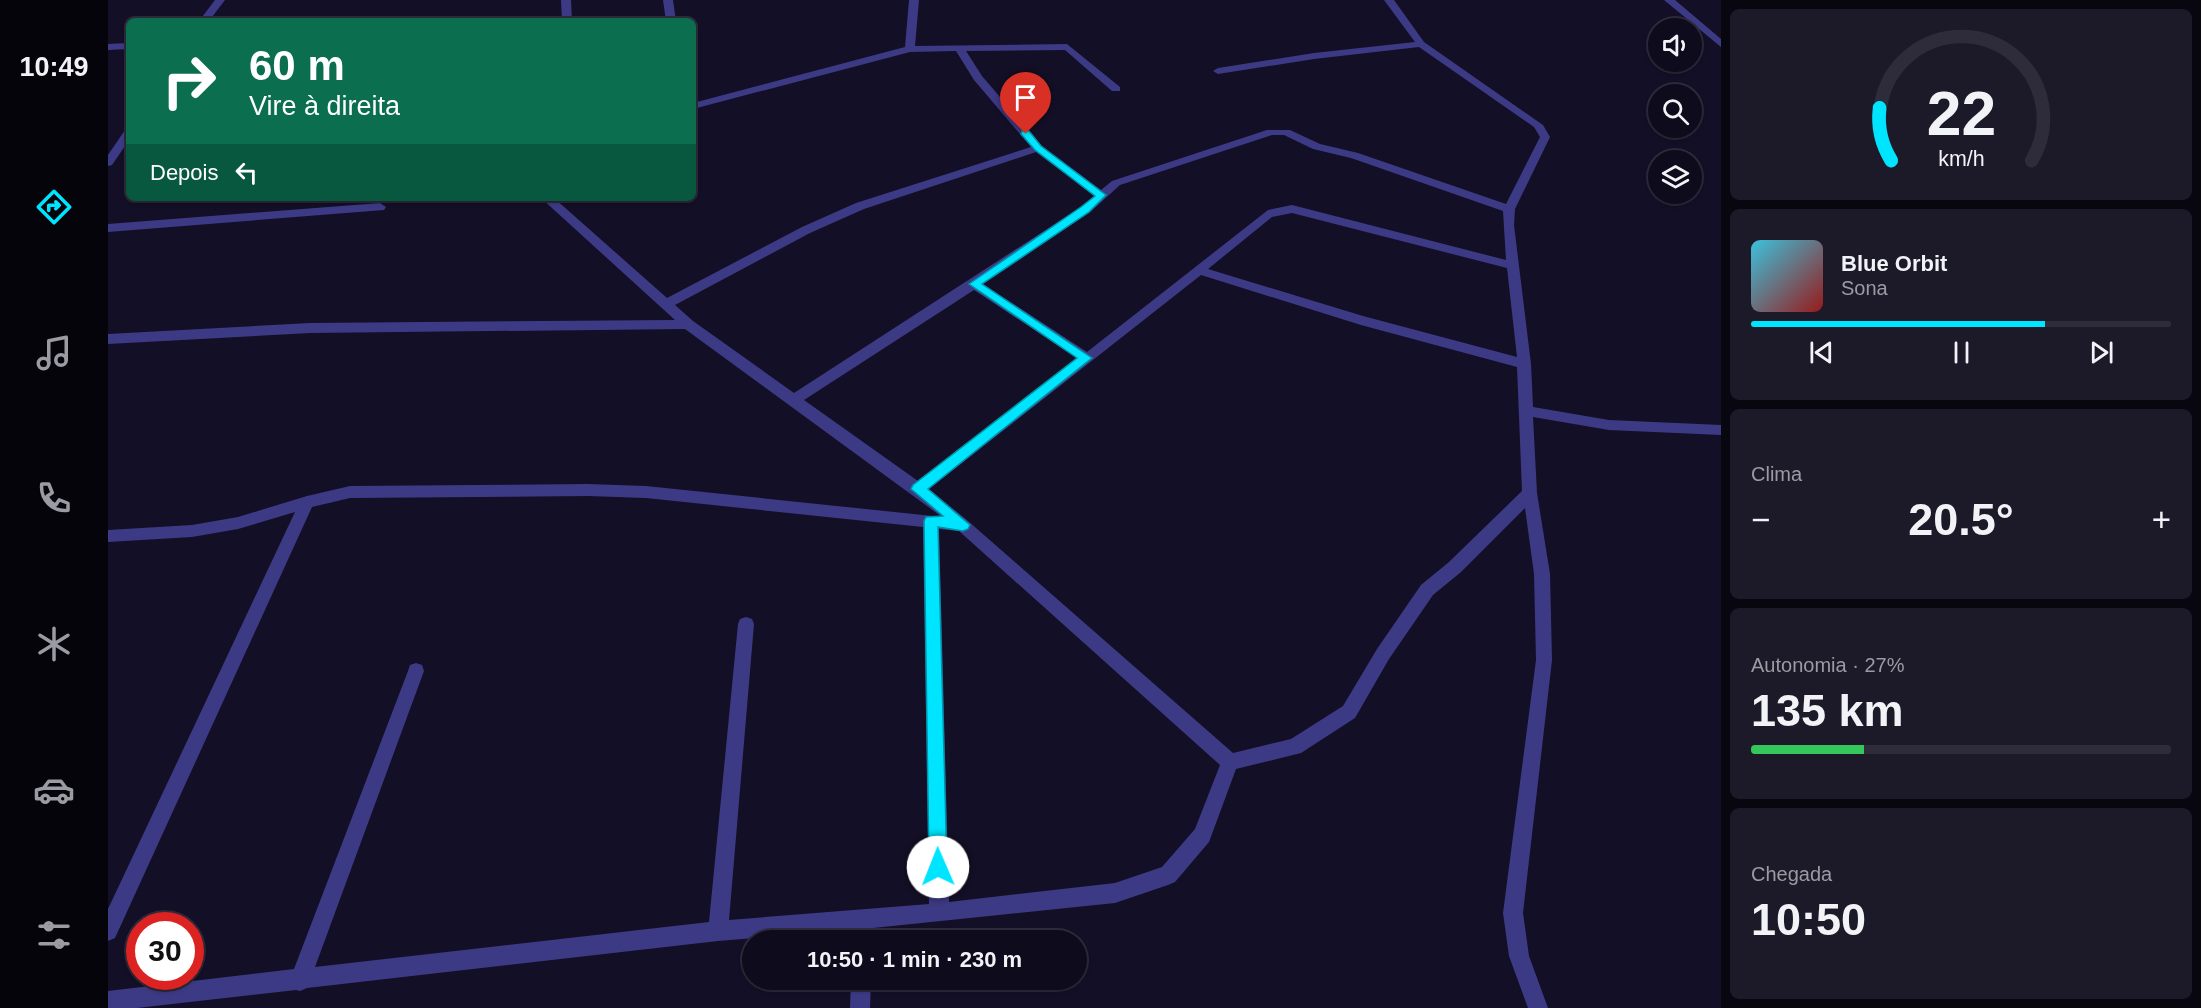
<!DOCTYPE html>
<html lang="pt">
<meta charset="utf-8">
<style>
:root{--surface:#0e0b1c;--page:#1c1929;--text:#f1f3f6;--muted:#9b9ba3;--line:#2e2b3b;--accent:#00e5ff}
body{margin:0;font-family:Helvetica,sans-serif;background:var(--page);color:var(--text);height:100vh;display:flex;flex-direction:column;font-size:22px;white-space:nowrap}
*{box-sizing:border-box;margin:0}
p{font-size:20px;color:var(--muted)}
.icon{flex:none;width:33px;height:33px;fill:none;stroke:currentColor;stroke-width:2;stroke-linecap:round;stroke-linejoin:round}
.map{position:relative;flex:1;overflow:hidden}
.sheet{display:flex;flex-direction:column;gap:9px;padding:9px;background:#08060f;width:480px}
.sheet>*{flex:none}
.hud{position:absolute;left:18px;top:18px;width:570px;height:183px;border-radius:9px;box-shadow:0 2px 4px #0004,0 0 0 2px var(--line);background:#0b6e4f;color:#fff;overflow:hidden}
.tools{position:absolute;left:1540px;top:18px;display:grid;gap:12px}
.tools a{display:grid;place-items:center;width:54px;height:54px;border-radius:50%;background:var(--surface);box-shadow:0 2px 4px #0004,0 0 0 2px var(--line);font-size:30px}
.speed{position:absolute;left:18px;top:912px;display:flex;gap:12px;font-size:30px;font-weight:700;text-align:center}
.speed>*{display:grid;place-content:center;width:78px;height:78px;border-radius:50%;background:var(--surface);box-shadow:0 2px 4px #0004,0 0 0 2px var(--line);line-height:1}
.speed .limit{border:9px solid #d22;background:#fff;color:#111}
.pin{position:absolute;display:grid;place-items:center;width:51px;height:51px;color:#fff;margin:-62px -26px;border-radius:50% 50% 50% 0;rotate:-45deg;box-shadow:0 0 6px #0007}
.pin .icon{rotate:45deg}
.me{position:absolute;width:66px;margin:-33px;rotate:359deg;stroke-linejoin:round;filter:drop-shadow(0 0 4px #0008)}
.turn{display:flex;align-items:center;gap:21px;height:126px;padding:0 24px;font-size:27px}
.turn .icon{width:78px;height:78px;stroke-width:2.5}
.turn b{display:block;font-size:42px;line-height:51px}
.then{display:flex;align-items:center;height:57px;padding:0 24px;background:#0003;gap:12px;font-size:22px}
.big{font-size:45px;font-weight:700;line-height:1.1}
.sheet .card{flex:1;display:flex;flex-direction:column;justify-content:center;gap:9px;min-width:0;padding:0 21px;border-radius:9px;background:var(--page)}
.sheet .dial{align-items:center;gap:0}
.dial svg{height:156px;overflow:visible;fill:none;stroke:var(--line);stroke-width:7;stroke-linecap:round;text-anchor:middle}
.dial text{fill:var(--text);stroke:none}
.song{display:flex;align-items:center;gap:18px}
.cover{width:72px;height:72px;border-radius:9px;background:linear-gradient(135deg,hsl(190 70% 55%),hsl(0 70% 35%))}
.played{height:6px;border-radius:3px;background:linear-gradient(90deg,var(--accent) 70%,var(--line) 70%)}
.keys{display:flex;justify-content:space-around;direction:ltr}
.heat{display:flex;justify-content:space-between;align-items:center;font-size:33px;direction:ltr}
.charge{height:9px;border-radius:4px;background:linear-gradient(90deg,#34c759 27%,var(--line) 0)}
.trip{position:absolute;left:634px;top:930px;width:345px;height:60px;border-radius:30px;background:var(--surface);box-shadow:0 2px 4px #0004,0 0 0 2px var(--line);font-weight:700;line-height:60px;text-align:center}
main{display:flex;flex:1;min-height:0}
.menu{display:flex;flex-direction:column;width:108px;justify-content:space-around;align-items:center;background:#06040b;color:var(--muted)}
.menu .icon{width:42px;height:42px}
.menu .on{color:var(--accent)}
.menu b{font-size:27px;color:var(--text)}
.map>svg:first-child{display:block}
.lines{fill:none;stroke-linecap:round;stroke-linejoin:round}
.street{fill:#3d3a85;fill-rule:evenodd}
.route{fill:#00e5ff;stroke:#0095a6;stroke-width:1.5}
</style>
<main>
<nav class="menu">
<b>10:49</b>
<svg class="icon on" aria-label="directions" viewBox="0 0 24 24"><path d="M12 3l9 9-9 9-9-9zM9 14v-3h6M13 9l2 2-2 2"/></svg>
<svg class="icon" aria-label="music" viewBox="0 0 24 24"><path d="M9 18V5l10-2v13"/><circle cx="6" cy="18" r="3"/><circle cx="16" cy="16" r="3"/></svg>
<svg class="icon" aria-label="phone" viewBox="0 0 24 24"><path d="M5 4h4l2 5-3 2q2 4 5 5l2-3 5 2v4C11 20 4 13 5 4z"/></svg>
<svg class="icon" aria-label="climate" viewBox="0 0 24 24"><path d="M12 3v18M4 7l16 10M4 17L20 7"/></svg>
<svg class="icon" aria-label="car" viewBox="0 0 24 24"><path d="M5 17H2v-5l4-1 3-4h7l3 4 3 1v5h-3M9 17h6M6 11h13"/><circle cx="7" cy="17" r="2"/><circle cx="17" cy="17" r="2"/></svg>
<svg class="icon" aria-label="filters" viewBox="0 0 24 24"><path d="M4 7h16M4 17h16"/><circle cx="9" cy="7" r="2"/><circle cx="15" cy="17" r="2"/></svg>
</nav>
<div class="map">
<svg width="1613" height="1008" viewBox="0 0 1613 1008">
<rect width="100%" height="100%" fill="#130f26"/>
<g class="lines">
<path class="street" d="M107,0h10l-16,21h-10z
M453,0h10l1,21h-10z
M555,0h10l3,21h-10z
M801,0h10l-4,46 152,-2 53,43v4h-8l-47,-41 -99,1 16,25 60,70 59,44 11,-9 155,-51h23l30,14 38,9 148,51 34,-67 -6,-10 -115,-80 -105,12 -96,15 -5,-3 5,-3 96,-15 101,-11 -31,-42h10l30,42 119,83 7,12 -35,72 -1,16 17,139 2,43 76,13 112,5v10l-112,-5 -76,-13 4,76 13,81 2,86 -29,253 6,43 19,52h-20l-19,-52 -6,-43 33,-253 -2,-86 -9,-66 -64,64 -28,23 -44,64 -34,59 -54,35 -65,16 -27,73 -34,40 -7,3 -53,18 -242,25v12h-20v-10l-135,11 -411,47 -7,3 -4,-1 -159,18h-29v-17l186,-22 114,-298 2,-6 6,-2 6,2 2,6 -109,296 394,-45 29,-298 2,-5 6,-2 6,2 2,5 -25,296 200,-16 -6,-377 -277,-29 -58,-2 -238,2 -38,9 -197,431 -7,3v-32l187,-397 -57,17 -46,8 -84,5v-12l84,-5 46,-8 69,-21 43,-10 238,-2 58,2 296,31 -257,-188 -375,4 -202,11v-10l202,-11 365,-3 -134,-122h13l113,100 135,-71 54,-24 175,-56 -57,-67 -18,-29 -46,1 -217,57v-6l212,-56zM1164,135h12l29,14 38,9 152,53 3,49 -214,-55 -24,5 -181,142 -104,-68 106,-71 31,-28zM928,152l59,44 -14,11 -287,186 -101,-72 -18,-16 135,-72 54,-24zM1184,213l215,55 10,89 -154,-41 -155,-47 64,-52zM1093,275l160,50 156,42 5,124 -73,71 -28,23 -44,64 -34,57 -52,33 -58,14 -265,-232 -39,-32zM866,290l104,69 -160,122 -114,-81zM831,529l20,2 261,234 -25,64 -33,38 -47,16 -166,19z
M1556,0h11l46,39v8z
M21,43v6l-21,1v-6z
M21,129v11l-17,25 -4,1v-11l17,-25z
M272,203l6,4 -2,3 -276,22v-8z
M743,980h20l-1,28h-20z"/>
</g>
<path class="route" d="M914,131h7l12,15 65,49 -17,17 -107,72 110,74 -164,131 42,36 -2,4 -5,2 -25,-4 9,340 -3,6 -6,3 -6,-3 -3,-6 -5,-346 2,-4 17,-1 -32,-27 2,-4 164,-127 -108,-74 112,-77 14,-11 -60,-46 -14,-16z"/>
</svg>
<div class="tools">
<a><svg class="icon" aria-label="sound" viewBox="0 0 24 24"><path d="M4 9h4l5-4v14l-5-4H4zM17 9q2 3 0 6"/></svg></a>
<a><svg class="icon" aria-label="search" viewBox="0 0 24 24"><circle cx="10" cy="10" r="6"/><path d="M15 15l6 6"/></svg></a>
<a><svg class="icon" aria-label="layers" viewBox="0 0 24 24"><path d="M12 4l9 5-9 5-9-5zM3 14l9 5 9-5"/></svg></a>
</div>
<div class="speed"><div class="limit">30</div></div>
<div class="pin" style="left:918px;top:134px;background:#d93025"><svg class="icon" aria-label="arrive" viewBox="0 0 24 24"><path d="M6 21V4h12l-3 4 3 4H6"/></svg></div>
<svg class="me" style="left:830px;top:867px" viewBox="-20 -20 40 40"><circle r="19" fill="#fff"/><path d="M0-13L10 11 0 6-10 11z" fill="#00e5ff"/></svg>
<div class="trip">10:50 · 1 min · 230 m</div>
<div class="hud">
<div class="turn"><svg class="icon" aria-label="right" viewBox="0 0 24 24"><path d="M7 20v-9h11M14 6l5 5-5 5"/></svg><div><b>60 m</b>Vire à direita</div></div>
<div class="then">Depois<svg class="icon" aria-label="left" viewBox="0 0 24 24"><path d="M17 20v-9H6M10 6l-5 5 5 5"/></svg></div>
</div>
</div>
<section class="sheet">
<div class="card dial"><svg viewBox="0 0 100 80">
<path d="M14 69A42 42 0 1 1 86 69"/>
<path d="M14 69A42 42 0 0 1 8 42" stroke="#00e5ff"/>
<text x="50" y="56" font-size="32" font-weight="700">22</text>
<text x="50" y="72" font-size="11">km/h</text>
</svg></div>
<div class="card">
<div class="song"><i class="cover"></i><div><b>Blue Orbit</b><p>Sona</p></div></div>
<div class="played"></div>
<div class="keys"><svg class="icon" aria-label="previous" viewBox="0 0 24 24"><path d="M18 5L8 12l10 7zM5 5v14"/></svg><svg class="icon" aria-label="pause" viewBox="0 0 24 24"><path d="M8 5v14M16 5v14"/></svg><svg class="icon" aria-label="next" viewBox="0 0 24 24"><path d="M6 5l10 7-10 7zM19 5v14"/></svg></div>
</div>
<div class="card"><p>Clima</p>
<div class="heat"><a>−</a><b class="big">20.5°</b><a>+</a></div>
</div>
<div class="card"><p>Autonomia · 27%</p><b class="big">135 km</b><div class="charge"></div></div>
<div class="card"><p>Chegada</p><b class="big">10:50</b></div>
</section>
</main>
